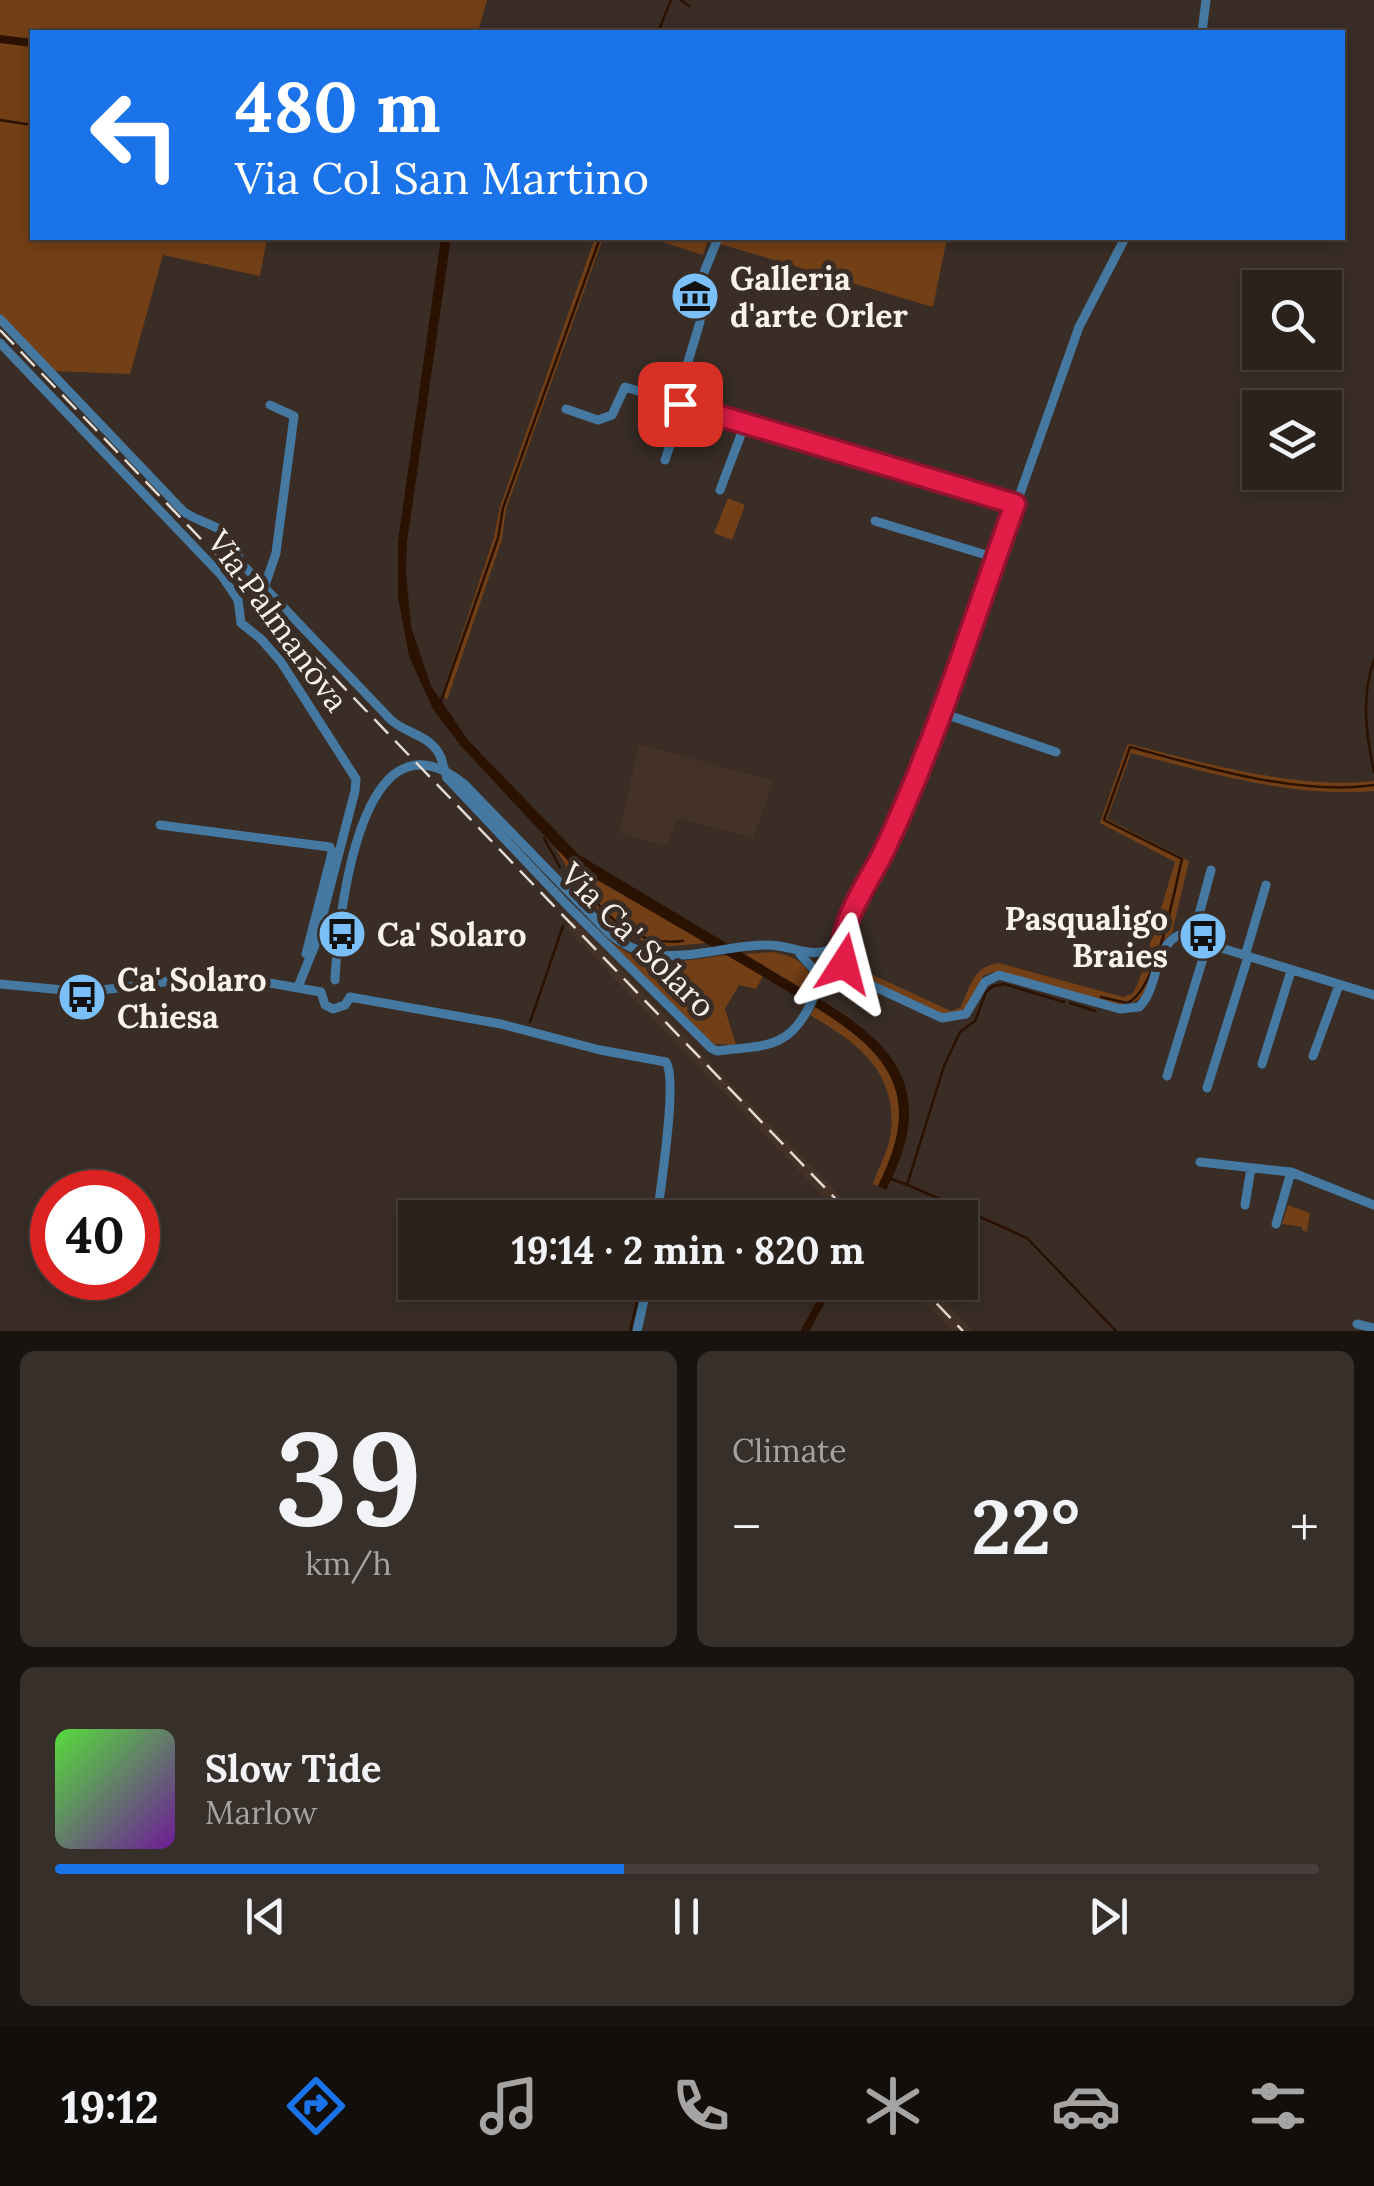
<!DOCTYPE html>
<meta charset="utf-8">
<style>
:root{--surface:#2b221c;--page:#372f29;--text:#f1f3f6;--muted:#a6a4a3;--line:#473f3b;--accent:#1a73e8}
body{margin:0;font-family:Lora,serif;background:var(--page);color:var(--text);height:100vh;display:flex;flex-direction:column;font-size:38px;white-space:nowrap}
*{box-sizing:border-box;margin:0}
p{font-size:32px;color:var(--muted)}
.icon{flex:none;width:55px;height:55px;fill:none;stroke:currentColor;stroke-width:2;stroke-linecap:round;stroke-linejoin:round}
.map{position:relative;height:1331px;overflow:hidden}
.panel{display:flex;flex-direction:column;gap:20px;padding:20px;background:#18130f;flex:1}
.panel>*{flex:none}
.top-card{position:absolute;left:30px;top:30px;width:1315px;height:210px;border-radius:0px;box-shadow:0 5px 15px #0003,0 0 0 2px var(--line);background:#1a73e8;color:#fff;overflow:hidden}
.controls{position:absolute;left:1242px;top:270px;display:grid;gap:20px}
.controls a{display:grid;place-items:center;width:100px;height:100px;border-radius:0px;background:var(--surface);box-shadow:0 5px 15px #0003,0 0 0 2px var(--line);font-size:50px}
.speed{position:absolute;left:30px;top:1170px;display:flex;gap:20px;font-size:50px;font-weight:700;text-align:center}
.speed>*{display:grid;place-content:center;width:130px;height:130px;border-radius:50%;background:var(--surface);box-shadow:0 5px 15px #0003,0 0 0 2px var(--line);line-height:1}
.speed .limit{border:15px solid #d22;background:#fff;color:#111}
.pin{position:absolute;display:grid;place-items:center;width:85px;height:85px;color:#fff;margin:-42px;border-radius:20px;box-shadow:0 5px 15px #0006}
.me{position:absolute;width:110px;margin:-55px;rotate:9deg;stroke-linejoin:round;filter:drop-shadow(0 0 8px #0008)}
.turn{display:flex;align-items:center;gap:35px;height:210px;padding:0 40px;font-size:45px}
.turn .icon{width:130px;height:130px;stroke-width:2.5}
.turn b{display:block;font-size:70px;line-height:85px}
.big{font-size:75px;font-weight:700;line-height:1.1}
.panel .widget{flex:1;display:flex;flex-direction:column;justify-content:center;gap:15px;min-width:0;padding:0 35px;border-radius:15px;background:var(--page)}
.panel .dial{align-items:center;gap:0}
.dial b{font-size:130px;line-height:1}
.song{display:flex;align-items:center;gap:30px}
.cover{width:120px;height:120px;border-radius:15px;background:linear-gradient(135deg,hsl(110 70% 55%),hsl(280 70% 35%))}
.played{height:10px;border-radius:5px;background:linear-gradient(90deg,var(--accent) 45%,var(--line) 45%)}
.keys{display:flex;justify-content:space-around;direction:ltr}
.heat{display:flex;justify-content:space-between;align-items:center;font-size:55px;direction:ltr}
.panel .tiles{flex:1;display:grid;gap:20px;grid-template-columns:1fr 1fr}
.widget:last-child{grid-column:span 2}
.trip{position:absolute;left:398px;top:1200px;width:580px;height:100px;border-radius:0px;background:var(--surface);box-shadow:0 5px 15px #0003,0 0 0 2px var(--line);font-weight:700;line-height:100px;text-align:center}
.dock{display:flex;height:160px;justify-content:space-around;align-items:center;background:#110e0b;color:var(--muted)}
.dock .icon{width:70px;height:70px}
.dock .selected{color:var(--accent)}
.dock b{font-size:45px;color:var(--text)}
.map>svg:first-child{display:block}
.built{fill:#443226}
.green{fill:#733f16}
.water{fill:#2b1100}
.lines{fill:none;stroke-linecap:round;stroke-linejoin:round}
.stream{stroke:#2b1100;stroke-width:2.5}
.canal{stroke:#2b1100;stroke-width:8}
.minor{stroke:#4579a2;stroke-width:9}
.rail{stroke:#e3dbd5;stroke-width:2.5;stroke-dasharray:20 10;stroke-linecap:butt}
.minor-bridge{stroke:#4579a2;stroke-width:9}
.route-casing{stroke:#92132f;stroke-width:25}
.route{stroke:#e11d48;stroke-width:18}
.labels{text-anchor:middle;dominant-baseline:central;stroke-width:10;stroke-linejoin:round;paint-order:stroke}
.poi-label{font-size:32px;font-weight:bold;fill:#faf2ed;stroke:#392d26;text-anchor:start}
.street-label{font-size:32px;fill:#faf2ed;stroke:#392d26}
</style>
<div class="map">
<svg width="1374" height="1331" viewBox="0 0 1374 1331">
<rect width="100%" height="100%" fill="#392d26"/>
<path class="built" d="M639,744l135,37 -21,57 -75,-20 -12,28 -47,-13z
M573,919l132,139 156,159h-18l-277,-289z
M906,1283h20l47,48h-21z"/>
<path class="green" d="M0,0h487l-9,32h-446v206h235l-7,38 -97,-21 -33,119 -78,-3 -52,-56z
M595,238h8l-97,271 -4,30 -55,161 -5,-5 52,-158 6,-30z
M650,238h50l8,2 -5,15z
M723,238h224l-14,69 -213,-63z
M728,498l17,7 -13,35 -18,-7z
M1130,744c73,19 169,46 244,37v10c-81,7 -164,-18 -243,-38l-24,66 82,42 -17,72 -7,6c-9,25 -14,67 -45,66l-123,-34 -13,4 -19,34 -22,5 -84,-38c-8,-7 -15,-16 -14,-28 2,-26 29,-68 40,-92l4,2c-14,30 -49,81 -29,111l91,42 10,-4c9,-21 13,-41 38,-44l124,34 9,-3 6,-10 37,-122 -75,-39 27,-78z
M556,849l32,26 119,68 -47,4 -31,-11 -18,-13 -32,-35z
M603,936l23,16 19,7 38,2 44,-6 36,21 -7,13 -17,-4 -14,24 11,36 -23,-1z
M772,952c21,4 32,8 41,28l-4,7 2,7 -68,-40z
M815,1007c78,48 108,90 63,179l-5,-2c5,-16 17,-36 18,-53 6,-59 -34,-89 -81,-116z
M1288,1205l22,8 -3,19 -5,-2v-3l-20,-3z"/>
<path class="water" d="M441,238h10l-44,304 -1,31 5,54 20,59 37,54 111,115 232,139 -5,8 -235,-138 -110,-118 -28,-37 -24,-53 -11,-59v-55z
M819,999c84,49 116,98 67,191l-8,-4c45,-89 15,-131 -63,-179z"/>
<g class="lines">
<path class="stream" d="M681,0l8,6
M658,32l13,-32
M0,120l32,5
M1374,660c-13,36 -8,75 0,112
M440,704l58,-166 5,-30 97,-270
M544,838l16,29
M588,874l-4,10 3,7c26,33 52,55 96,50
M1101,997l26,6c30,-12 47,-112 55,-144l-78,-39 26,-73c73,20 169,49 244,38
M1070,1003l25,8
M530,1022l33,-96
M889,1178l18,7 37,-119 16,-34 15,-11 11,-29 7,-6 11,-2 60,18
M908,1185l119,53 89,93
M630,1331l12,-49"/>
<path class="canal" d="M0,39l32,4
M805,1331l26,-49"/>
<path class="minor" d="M1202,32l4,-32
M718,238l-15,37 -3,47 -22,73 2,9 335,100
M0,319l183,192c15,12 38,13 49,30 4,7 6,16 10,23l149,156c17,15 41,15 50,38
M0,343l222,233 16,24 3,23 20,16 20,23 75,117 -1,12 -40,154 -17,42
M566,409l32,11 14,-5 13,-28 47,14 6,-1
M665,460l19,-55
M720,490l25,-66
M875,521l121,37
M264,588l12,-35 18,-137 -24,-11
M942,713l114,39
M447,778l121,128 143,142 6,3c45,-6 71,0 93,-46 5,-11 9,-19 6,-31
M160,825l170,22 2,6 -26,101
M1193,937l18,-67
M800,954l23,26h37l82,38 24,-4 19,-32 14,-7 121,34 19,-2c20,-19 14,-60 40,-72l195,60
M1245,956l21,-71
M837,978l6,-8v-32
M335,980c3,-59 24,-281 129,-196l146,150c48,40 100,12 156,11 25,-1 44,15 67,3l52,-99 64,-155 130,-367 46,-89
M0,984l84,8 68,-8 61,-11 108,19
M321,992l4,13 8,4 12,-4 5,-8
M350,997l151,27 99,26 66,12c12,18 -6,128 -9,156
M1313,1056l26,-71
M1262,1064l29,-93
M1167,1076l41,-134
M1207,1088l41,-131
M1200,1162l91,10 83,33
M1245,1205l6,-37
M1276,1224l15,-52
M1357,1324l17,4
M637,1331l11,-49"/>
<path class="rail" d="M0,330l854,888
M916,1282l47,49"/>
<path class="minor-bridge" d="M441,758l6,20"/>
</g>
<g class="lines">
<g class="route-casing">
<path id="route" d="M680,404l335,100c-42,116 -78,235 -131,347 -16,33 -50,76 -40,113"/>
</g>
<use href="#route" class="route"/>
</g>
<defs>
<g id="museum-disc" transform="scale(2.5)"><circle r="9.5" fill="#7abff8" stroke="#392d26"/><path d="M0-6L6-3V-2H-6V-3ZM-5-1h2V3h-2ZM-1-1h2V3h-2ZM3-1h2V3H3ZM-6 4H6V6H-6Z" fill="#111"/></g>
<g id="bus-disc" transform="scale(2.5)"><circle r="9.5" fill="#7abff8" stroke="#392d26"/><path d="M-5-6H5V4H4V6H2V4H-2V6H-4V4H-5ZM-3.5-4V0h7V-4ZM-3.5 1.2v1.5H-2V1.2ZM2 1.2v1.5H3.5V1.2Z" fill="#111"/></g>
</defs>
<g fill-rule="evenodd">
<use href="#museum-disc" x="695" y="296"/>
<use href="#bus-disc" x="342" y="934"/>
<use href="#bus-disc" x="1203" y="936"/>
<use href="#bus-disc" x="82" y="997"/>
</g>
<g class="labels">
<g class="poi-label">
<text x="730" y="278">Galleria<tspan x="730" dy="37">d'arte Orler</tspan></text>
<text x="1168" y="918" text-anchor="end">Pasqualigo<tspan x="1168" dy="37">Braies</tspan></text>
<text x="377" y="934">Ca' Solaro</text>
<text x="117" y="979">Ca' Solaro<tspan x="117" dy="37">Chiesa</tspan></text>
</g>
<g class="street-label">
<text transform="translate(278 621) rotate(54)">Via Palmanova</text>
<text transform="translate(638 940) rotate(45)">Via Ca' Solaro</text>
</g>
</g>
</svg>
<div class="controls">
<a><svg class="icon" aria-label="search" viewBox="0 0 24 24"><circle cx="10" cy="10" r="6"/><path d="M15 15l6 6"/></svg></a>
<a><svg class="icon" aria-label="layers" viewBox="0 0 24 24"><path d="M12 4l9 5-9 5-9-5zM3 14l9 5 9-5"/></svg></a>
</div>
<div class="speed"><div class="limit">40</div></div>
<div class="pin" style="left:680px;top:404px;background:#d93025"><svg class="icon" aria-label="arrive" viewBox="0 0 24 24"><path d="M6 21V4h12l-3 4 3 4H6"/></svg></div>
<svg class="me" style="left:844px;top:964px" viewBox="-20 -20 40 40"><path d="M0-17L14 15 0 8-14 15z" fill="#e11d48" stroke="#fff" stroke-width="4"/></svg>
<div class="trip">19:14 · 2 min · 820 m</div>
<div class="top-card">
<div class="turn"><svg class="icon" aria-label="left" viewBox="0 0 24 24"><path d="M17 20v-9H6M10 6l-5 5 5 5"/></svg><div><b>480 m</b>Via Col San Martino</div></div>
</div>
</div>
<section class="panel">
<div class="tiles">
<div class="widget dial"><b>39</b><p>km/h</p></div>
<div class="widget"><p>Climate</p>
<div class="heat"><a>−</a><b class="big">22°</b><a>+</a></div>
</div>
<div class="widget">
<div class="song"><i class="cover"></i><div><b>Slow Tide</b><p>Marlow</p></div></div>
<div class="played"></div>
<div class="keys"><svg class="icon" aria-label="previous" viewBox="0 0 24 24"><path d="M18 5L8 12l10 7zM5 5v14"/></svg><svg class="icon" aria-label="pause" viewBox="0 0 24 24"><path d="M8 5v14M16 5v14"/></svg><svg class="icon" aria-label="next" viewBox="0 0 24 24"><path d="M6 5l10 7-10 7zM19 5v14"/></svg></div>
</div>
</div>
</section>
<nav class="dock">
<b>19:12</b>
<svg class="icon selected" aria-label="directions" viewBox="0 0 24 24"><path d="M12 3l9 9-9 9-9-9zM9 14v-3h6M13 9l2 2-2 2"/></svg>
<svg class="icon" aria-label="music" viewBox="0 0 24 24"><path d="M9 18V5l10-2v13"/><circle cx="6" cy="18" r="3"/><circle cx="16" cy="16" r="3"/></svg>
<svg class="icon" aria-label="phone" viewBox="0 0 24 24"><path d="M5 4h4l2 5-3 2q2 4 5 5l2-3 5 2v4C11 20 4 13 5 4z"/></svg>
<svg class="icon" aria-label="climate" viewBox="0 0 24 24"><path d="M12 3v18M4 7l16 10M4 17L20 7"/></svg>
<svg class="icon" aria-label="car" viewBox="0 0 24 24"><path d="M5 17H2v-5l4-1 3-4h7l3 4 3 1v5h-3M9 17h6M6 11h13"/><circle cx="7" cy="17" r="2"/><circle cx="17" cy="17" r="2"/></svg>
<svg class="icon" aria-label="filters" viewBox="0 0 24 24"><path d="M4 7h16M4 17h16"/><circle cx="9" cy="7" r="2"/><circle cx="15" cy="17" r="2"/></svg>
</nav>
